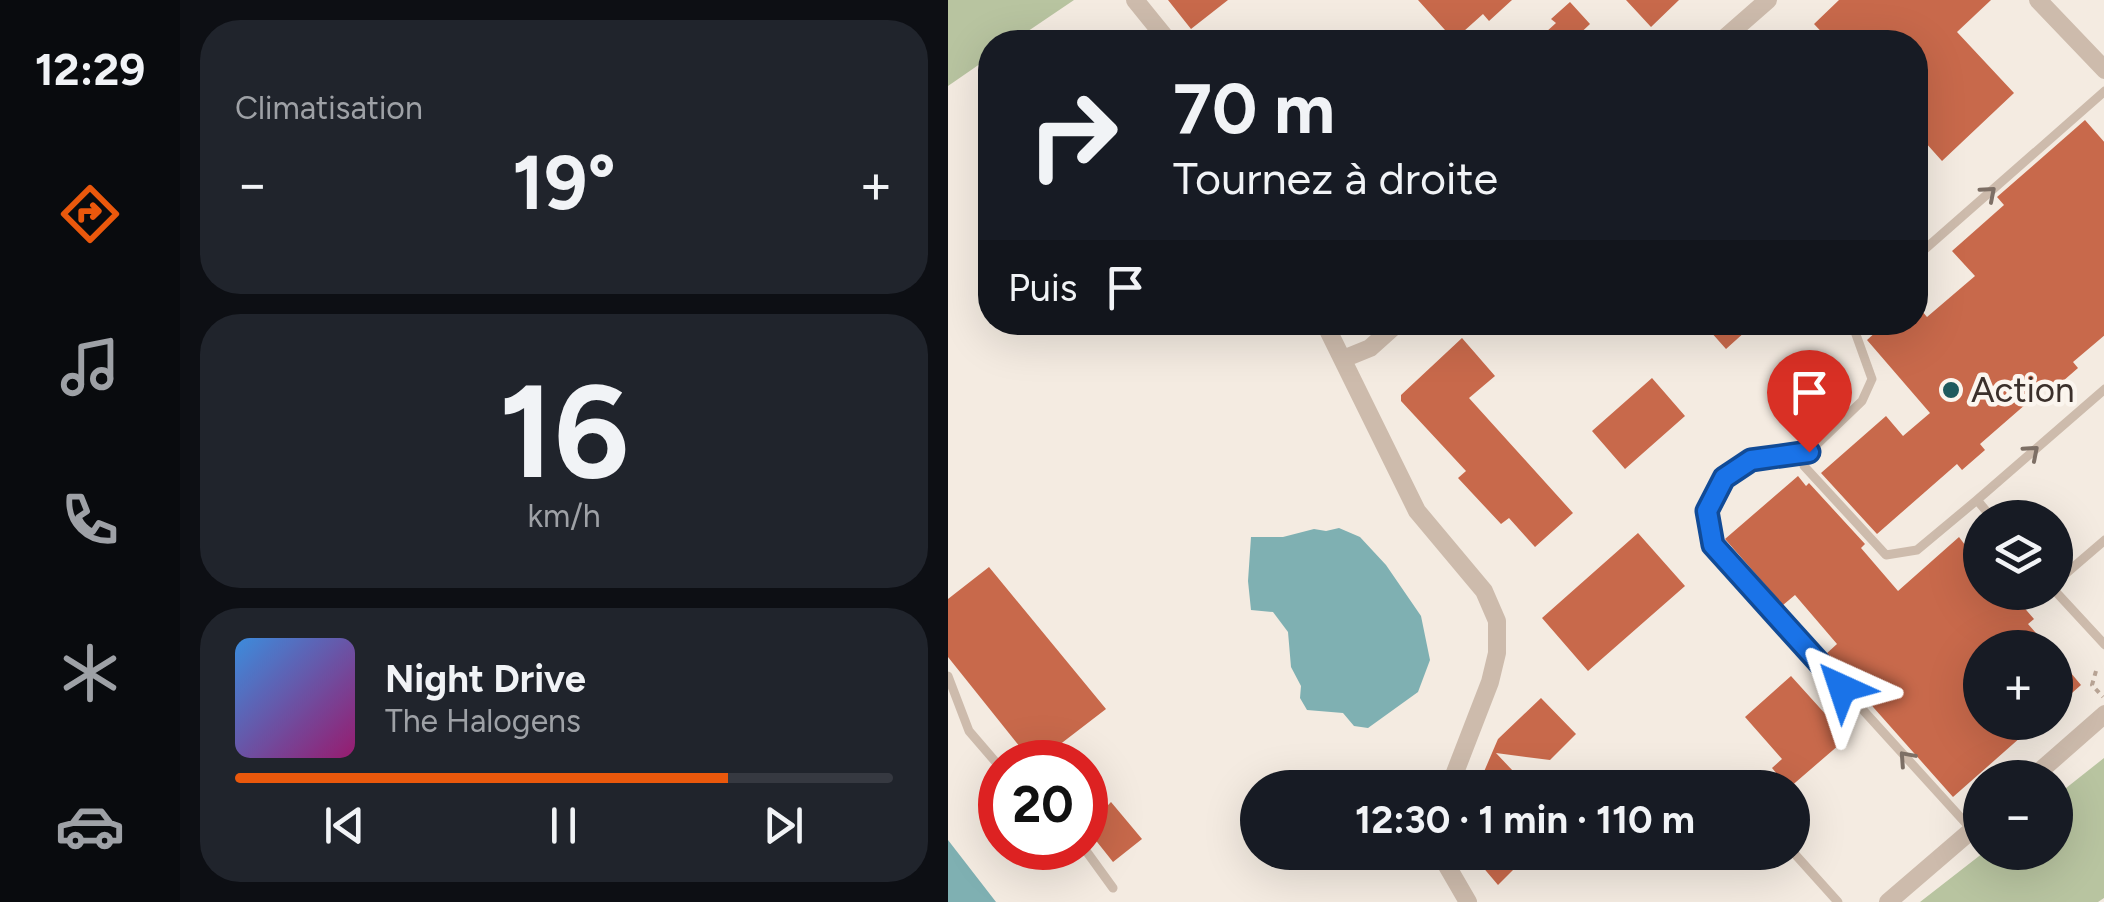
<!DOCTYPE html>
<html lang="fr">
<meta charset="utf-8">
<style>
:root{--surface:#171b24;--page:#20242c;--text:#f1f3f6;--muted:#9ea1a6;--line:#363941;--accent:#ea580c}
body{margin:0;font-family:Figtree,sans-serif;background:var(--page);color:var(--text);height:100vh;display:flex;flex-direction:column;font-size:38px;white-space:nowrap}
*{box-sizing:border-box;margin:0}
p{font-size:32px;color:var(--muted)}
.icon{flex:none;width:55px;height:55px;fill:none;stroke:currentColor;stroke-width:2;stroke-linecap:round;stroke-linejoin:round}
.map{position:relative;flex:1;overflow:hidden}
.details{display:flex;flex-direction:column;gap:20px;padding:20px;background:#0d0f14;width:768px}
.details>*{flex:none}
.top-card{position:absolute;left:30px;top:30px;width:950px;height:305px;border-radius:40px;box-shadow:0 10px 40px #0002;background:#171b24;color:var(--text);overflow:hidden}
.buttons{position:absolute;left:1015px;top:500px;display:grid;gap:20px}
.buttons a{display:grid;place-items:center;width:110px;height:110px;border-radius:50%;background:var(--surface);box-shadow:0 10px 40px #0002;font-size:50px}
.speed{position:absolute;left:30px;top:740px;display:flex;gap:20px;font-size:50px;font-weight:700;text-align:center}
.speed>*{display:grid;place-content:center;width:130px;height:130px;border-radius:50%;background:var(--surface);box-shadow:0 10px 40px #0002;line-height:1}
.speed .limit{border:15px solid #d22;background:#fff;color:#111}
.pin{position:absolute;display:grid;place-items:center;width:85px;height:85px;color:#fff;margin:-102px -42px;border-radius:50% 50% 50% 0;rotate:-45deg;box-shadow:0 0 10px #0007}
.pin .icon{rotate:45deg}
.me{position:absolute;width:110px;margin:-55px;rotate:318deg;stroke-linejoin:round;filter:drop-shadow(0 0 8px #0008)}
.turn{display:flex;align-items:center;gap:35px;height:210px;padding:0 30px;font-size:45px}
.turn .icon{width:130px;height:130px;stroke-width:2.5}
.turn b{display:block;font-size:70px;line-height:85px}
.then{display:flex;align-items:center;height:95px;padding:0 30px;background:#0003;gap:20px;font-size:38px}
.big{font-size:75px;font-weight:700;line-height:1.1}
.details .card{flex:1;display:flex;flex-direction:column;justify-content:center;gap:15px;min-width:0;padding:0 35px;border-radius:40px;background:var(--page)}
.details .dial{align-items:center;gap:0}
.dial b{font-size:130px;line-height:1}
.song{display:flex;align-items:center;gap:30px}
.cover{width:120px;height:120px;border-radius:15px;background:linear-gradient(135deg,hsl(210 70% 55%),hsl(320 70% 35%))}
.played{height:10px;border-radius:5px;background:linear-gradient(90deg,var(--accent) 75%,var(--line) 75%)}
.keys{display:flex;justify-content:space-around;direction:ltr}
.heat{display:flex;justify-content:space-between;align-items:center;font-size:55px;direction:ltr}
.trip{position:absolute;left:292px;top:770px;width:570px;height:100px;border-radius:50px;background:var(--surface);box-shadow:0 10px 40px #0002;font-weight:700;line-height:100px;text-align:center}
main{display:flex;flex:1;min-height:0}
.tabs{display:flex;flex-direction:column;width:180px;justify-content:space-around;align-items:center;background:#090b0e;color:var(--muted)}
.tabs .icon{width:70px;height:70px}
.tabs .selected{color:var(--accent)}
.tabs b{font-size:45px;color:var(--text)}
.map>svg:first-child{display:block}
.green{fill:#b8c4a0}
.water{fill:#7fb0b2}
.building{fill:#c8694b}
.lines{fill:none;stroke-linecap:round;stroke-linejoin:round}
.path{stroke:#b9a596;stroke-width:4;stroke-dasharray:5 5;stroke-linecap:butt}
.lane{stroke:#cdbbac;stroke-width:9}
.street{stroke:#cdbbac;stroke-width:18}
.oneway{stroke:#7d6f65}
.route-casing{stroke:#114b97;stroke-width:25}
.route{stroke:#1a73e8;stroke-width:18}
.poi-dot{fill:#1f5a5e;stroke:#fbf5ee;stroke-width:4}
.labels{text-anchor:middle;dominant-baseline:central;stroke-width:9;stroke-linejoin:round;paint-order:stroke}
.poi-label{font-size:35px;fill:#3b302b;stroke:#fbf5ee;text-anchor:start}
</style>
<main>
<nav class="tabs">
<b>12:29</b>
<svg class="icon selected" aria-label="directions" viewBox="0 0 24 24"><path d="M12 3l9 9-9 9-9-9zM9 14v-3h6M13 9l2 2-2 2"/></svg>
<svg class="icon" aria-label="music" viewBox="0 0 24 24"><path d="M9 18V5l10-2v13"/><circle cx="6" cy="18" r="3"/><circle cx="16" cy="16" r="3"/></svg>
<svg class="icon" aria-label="phone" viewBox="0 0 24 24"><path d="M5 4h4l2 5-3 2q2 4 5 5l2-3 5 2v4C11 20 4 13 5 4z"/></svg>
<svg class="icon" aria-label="climate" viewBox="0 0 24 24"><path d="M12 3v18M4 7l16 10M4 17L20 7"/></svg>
<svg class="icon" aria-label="car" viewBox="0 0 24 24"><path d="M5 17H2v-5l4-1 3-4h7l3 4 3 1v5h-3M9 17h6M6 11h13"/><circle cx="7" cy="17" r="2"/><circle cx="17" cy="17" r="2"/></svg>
</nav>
<section class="details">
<div class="card"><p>Climatisation</p>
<div class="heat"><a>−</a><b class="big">19°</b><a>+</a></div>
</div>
<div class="card dial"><b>16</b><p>km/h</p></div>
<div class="card">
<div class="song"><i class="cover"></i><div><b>Night Drive</b><p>The Halogens</p></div></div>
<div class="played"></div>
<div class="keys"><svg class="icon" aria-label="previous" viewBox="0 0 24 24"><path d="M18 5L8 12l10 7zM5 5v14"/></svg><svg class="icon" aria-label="pause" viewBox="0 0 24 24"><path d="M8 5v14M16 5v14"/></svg><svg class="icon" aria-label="next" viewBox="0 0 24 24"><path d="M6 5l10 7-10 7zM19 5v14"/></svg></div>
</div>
</section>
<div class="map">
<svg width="1157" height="902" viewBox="0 0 1157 902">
<rect width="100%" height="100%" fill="#f4ebe1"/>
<path class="green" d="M0,0h126l-62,42h-22v15l-42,29z
M1156,758v140l-6,4h-178l63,-49 73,-1v-56z"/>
<path class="water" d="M391,528l21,9 26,28 35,51 9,44 -12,32 -50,36 -14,-2 -11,-13 -36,-3 -7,-12 1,-12 -10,-19 -3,-35 -15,-20 -22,-2 -3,-29 3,-44h32l31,-8 12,2z
M0,840l48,62h-48z"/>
<path class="building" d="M220,0h60l-37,29z
M470,0h94l-23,21 -6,-7 -29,26z
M678,0h53l-28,27z
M891,0h152l-34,32 57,61 -72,68 -26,-29v-90h-85l-17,-18z
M622,2l20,22 -19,18h-36l21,-19 -5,-4z
M1137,120l20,23v192l-32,27 5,6 -23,20 -5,-5 -70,61 5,6 -23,20 -5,-6 -80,70 -56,-61 65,-57 17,20 27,-23 -63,-73 20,-18h29v-18l11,13 48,-41 -23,-25 52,-46 -7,-8z
M754,322h54l-30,27z
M514,338l33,38 -26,22 104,115 -38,34 -26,-29 -8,6 -43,-46 8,-7 -65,-70v-6z
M704,378l33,38 -60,53 -33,-38z
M850,476l8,10 3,-3 56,61 -4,4 37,43 61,-54 21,28v27h22l6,9 6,-5 20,23 -6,5 21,24h-69v74h58l-85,75 -127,-143 11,-10 -42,-49 -12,10 -58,-66z
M690,533l47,53 -97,85 -46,-53z
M41,567l117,142 -69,53h-5l-84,-105v-58z
M1108,655l25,30 -25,22z
M843,676l56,62 -58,50 -17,-20 10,-9 -37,-42z
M593,698l35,36 -26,26 -54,-7 33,35h-52l21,-49z
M163,802l31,37 -29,23 -27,-34z
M522,852h33l13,15 -18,18z"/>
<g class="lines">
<path class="path" d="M1148,671l-4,14 11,12"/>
<path class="lane" d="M968,257l189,-166
M908,322l-2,7 18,50 -10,22 -53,51 -5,14 82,89 31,-5 60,-50
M861,452l-58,8 -27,18 -17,33 6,34 259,285
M1044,518l-15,-18 128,-111
M1108,582l49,-42
M1108,592l49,53
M0,676l21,55 31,36
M136,848l29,40
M845,852l45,50"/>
<path class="street" d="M187,0l34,42
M1090,0l67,70
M772,42l48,-42
M376,322l93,189 67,80 13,30v32l-7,29 -41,106
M395,359l27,-11 29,-26
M1084,778l73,-64
M491,852l29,50
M940,902l92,-79"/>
</g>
<defs><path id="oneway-chevron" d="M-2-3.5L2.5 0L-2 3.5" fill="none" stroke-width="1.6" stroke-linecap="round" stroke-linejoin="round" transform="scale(2.5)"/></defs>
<g class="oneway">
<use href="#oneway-chevron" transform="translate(1041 193) rotate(-41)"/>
<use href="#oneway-chevron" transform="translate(1084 452) rotate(-41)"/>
<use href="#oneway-chevron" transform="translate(958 758) rotate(-132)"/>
</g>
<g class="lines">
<g class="route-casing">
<path id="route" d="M861,452l-58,8 -27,18 -17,33 6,34 129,143"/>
</g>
<use href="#route" class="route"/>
</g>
<circle class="poi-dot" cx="1003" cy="390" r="10"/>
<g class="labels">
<g class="poi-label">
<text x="1023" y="390">Action</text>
</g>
</g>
</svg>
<div class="buttons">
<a><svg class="icon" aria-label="layers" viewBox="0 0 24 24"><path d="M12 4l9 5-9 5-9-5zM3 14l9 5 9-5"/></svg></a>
<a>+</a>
<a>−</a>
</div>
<div class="speed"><div class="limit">20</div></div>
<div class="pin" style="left:861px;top:452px;background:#d93025"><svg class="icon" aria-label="arrive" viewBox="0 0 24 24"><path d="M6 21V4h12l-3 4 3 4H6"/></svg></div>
<svg class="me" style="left:894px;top:688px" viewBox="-20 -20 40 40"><path d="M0-17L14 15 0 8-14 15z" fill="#1a73e8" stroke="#fff" stroke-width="4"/></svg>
<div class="trip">12:30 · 1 min · 110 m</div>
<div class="top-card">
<div class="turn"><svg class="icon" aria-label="right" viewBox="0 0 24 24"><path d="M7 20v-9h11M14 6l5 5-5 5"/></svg><div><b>70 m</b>Tournez à droite</div></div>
<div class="then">Puis<svg class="icon" aria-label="arrive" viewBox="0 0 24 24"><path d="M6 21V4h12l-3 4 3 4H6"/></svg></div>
</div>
</div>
</main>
